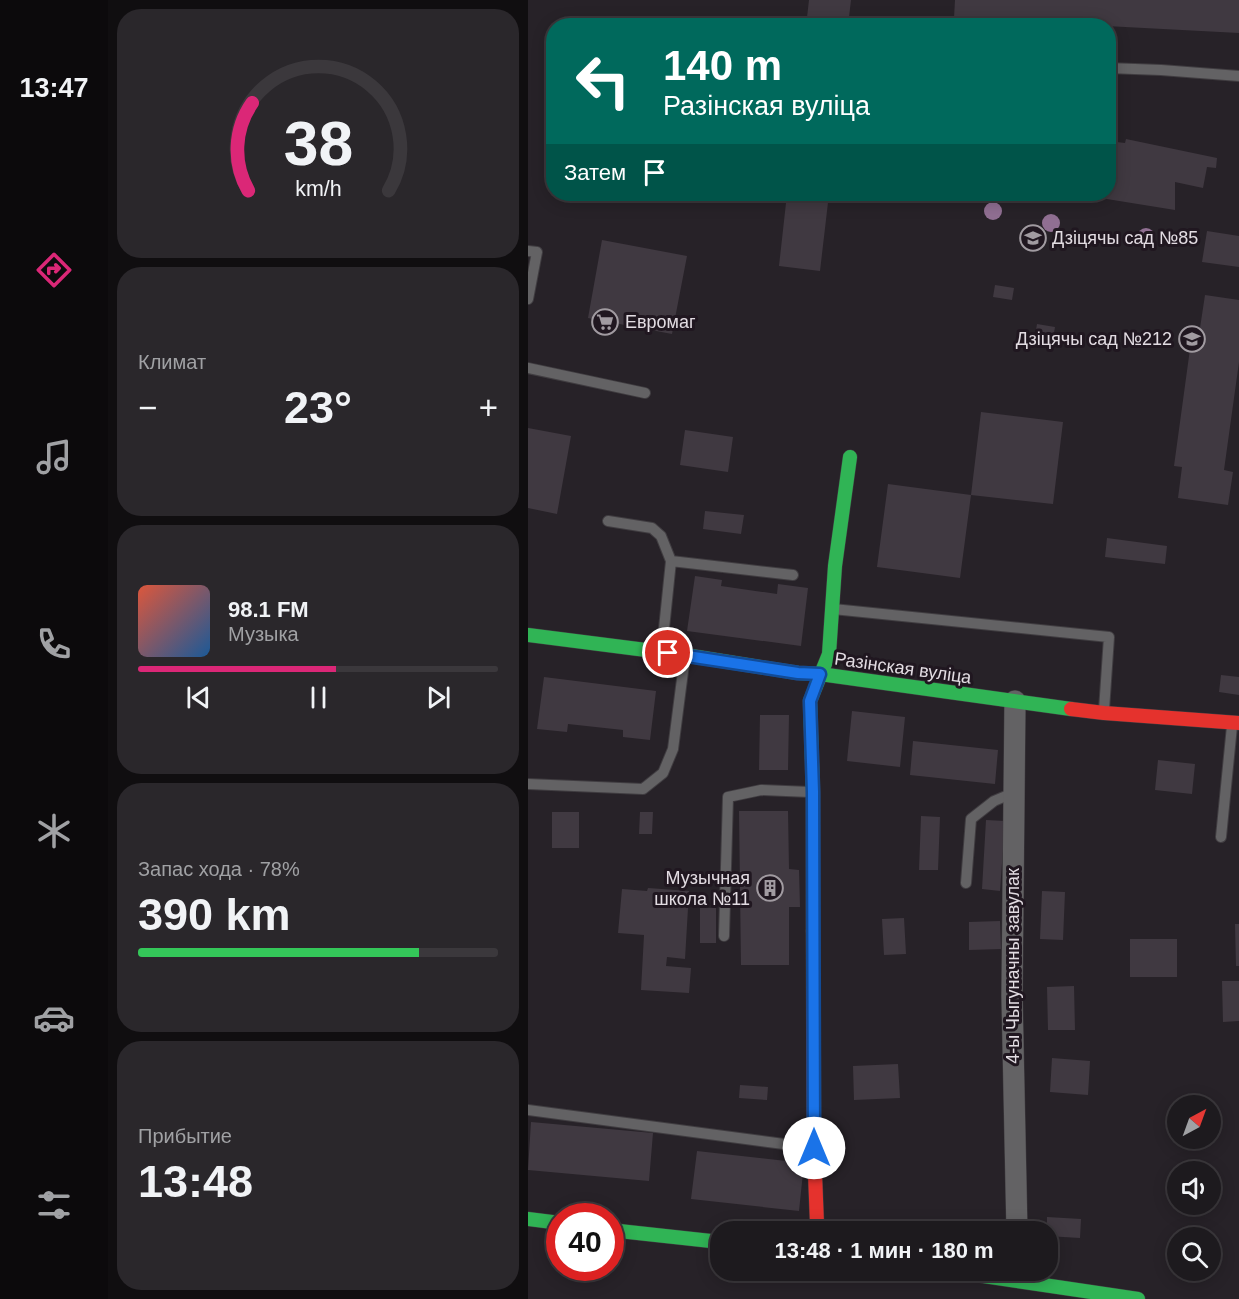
<!DOCTYPE html>
<html lang="ru">
<meta charset="utf-8">
<style>
:root{--surface:#1d1a1e;--page:#2a272b;--text:#f1f3f6;--muted:#a0a1a4;--line:#3b383c;--accent:#db2777}
body{margin:0;font-family:Helvetica,sans-serif;background:var(--page);color:var(--text);height:100vh;display:flex;flex-direction:column;font-size:22px;white-space:nowrap}
*{box-sizing:border-box;margin:0}
p{font-size:20px;color:var(--muted)}
.icon{flex:none;width:33px;height:33px;fill:none;stroke:currentColor;stroke-width:2;stroke-linecap:round;stroke-linejoin:round}
.map{position:relative;flex:1;overflow:hidden}
.side{display:flex;flex-direction:column;gap:9px;padding:9px;background:#100e10;width:420px}
.side>*{flex:none}
.banner{position:absolute;left:18px;top:18px;width:570px;height:183px;border-radius:24px;box-shadow:0 3px 15px #0003,0 0 0 2px var(--line);background:#00695c;color:#fff;overflow:hidden}
.needle{width:39px;rotate:41deg}
.tools{position:absolute;left:639px;top:1095px;display:grid;gap:12px}
.tools a{display:grid;place-items:center;width:54px;height:54px;border-radius:50%;background:var(--surface);box-shadow:0 3px 15px #0003,0 0 0 2px var(--line);font-size:30px}
.speed{position:absolute;left:18px;top:1203px;display:flex;gap:12px;font-size:30px;font-weight:700;text-align:center}
.speed>*{display:grid;place-content:center;width:78px;height:78px;border-radius:50%;background:var(--surface);box-shadow:0 3px 15px #0003,0 0 0 2px var(--line);line-height:1}
.speed .limit{border:9px solid #d22;background:#fff;color:#111}
.pin{position:absolute;display:grid;place-items:center;width:51px;height:51px;color:#fff;margin:-26px;border:3px solid #fff;border-radius:50%;box-shadow:0 2px 6px #0007}
.me{position:absolute;width:66px;margin:-33px;rotate:0deg;stroke-linejoin:round;filter:drop-shadow(0 0 4px #0008)}
.turn{display:flex;align-items:center;gap:21px;height:126px;padding:0 18px;font-size:27px}
.turn .icon{width:78px;height:78px;stroke-width:2.5}
.turn b{display:block;font-size:42px;line-height:51px}
.then{display:flex;align-items:center;height:57px;padding:0 18px;background:#0003;gap:12px;font-size:22px}
.big{font-size:45px;font-weight:600;line-height:1.1}
.side .tile{flex:1;display:flex;flex-direction:column;justify-content:center;gap:9px;min-width:0;padding:0 21px;border-radius:24px;background:var(--page)}
.side .dial{align-items:center;gap:0}
.dial svg{height:156px;overflow:visible;fill:none;stroke:var(--line);stroke-width:7;stroke-linecap:round;text-anchor:middle}
.dial text{fill:var(--text);stroke:none}
.song{display:flex;align-items:center;gap:18px}
.cover{width:72px;height:72px;border-radius:9px;background:linear-gradient(135deg,hsl(10 70% 55%),hsl(210 70% 35%))}
.played{height:6px;border-radius:3px;background:linear-gradient(90deg,var(--accent) 55%,var(--line) 55%)}
.keys{display:flex;justify-content:space-around;direction:ltr}
.heat{display:flex;justify-content:space-between;align-items:center;font-size:33px;direction:ltr}
.charge{height:9px;border-radius:4px;background:linear-gradient(90deg,#34c759 78%,var(--line) 0)}
.trip{position:absolute;left:182px;top:1221px;width:348px;height:60px;border-radius:24px;background:var(--surface);box-shadow:0 3px 15px #0003,0 0 0 2px var(--line);font-weight:600;line-height:60px;text-align:center}
main{display:flex;flex:1;min-height:0}
.tabs{display:flex;flex-direction:column;width:108px;justify-content:space-around;align-items:center;background:#0c0a0c;color:var(--muted)}
.tabs .icon{width:42px;height:42px}
.tabs .active{color:var(--accent)}
.tabs b{font-size:27px;color:var(--text)}
.map>svg:first-child{display:block}
.building{fill:#403941}
.lines{fill:none;stroke-linecap:round;stroke-linejoin:round}
.lane-casing{stroke:#403d41;stroke-width:12}
.street-casing{stroke:#403d41;stroke-width:22}
.fast-casing{stroke:#403d41;stroke-width:15}
.jam-casing{stroke:#403d41;stroke-width:15}
.lane{stroke:#636264;stroke-width:10}
.street{stroke:#636264;stroke-width:21}
.fast{stroke:#30b455;stroke-width:14}
.jam{stroke:#e5322d;stroke-width:14}
.tree{fill:#906f92}
.route-casing{stroke:#114b97;stroke-width:15}
.route{stroke:#1a73e8;stroke-width:10}
.labels{text-anchor:middle;dominant-baseline:central;stroke-width:6;stroke-linejoin:round;paint-order:stroke}
.poi-label{font-size:18px;fill:#e2dce2;stroke:#201720;text-anchor:start}
.street-label{font-size:18px;fill:#e2dce2;stroke:#201720}
</style>
<main>
<nav class="tabs">
<b>13:47</b>
<svg class="icon active" aria-label="directions" viewBox="0 0 24 24"><path d="M12 3l9 9-9 9-9-9zM9 14v-3h6M13 9l2 2-2 2"/></svg>
<svg class="icon" aria-label="music" viewBox="0 0 24 24"><path d="M9 18V5l10-2v13"/><circle cx="6" cy="18" r="3"/><circle cx="16" cy="16" r="3"/></svg>
<svg class="icon" aria-label="phone" viewBox="0 0 24 24"><path d="M5 4h4l2 5-3 2q2 4 5 5l2-3 5 2v4C11 20 4 13 5 4z"/></svg>
<svg class="icon" aria-label="climate" viewBox="0 0 24 24"><path d="M12 3v18M4 7l16 10M4 17L20 7"/></svg>
<svg class="icon" aria-label="car" viewBox="0 0 24 24"><path d="M5 17H2v-5l4-1 3-4h7l3 4 3 1v5h-3M9 17h6M6 11h13"/><circle cx="7" cy="17" r="2"/><circle cx="17" cy="17" r="2"/></svg>
<svg class="icon" aria-label="filters" viewBox="0 0 24 24"><path d="M4 7h16M4 17h16"/><circle cx="9" cy="7" r="2"/><circle cx="15" cy="17" r="2"/></svg>
</nav>
<section class="side">
<div class="tile dial"><svg viewBox="0 0 100 80">
<path d="M14 69A42 42 0 1 1 86 69"/>
<path d="M14 69A42 42 0 0 1 16 24" stroke="#db2777"/>
<text x="50" y="56" font-size="32" font-weight="700">38</text>
<text x="50" y="72" font-size="11">km/h</text>
</svg></div>
<div class="tile"><p>Климат</p>
<div class="heat"><a>−</a><b class="big">23°</b><a>+</a></div>
</div>
<div class="tile">
<div class="song"><i class="cover"></i><div><b>98.1 FM</b><p>Музыка</p></div></div>
<div class="played"></div>
<div class="keys"><svg class="icon" aria-label="previous" viewBox="0 0 24 24"><path d="M18 5L8 12l10 7zM5 5v14"/></svg><svg class="icon" aria-label="pause" viewBox="0 0 24 24"><path d="M8 5v14M16 5v14"/></svg><svg class="icon" aria-label="next" viewBox="0 0 24 24"><path d="M6 5l10 7-10 7zM19 5v14"/></svg></div>
</div>
<div class="tile"><p>Запас хода · 78%</p><b class="big">390 km</b><div class="charge"></div></div>
<div class="tile"><p>Прибытие</p><b class="big">13:48</b></div>
</section>
<div class="map">
<svg width="711" height="1299" viewBox="0 0 711 1299">
<rect width="100%" height="100%" fill="#272228"/>
<path class="building" d="M281,0h42l-3,26h-42z
M427,0h284v33l-285,-15z
M598,139l91,19 -1,10 -9,-1 -4,21 -28,-6v28l-93,-15v-1h26v-53l17,2z
M259,194h42l-9,77 -41,-5z
M679,231l32,5v31l-37,-5z
M74,240l85,16 -15,78 -84,-16z
M467,285l19,3 -2,12 -19,-3z
M677,295l34,5v62l-15,108 9,2 -5,33 -50,-7 4,-31 -8,-1 19,-139 7,1z
M509,324l18,3 -2,12 -18,-3z
M453,412l82,10 -10,82 -82,-9z
M0,428l43,8 -14,78 -29,-6z
M157,430l48,7 -5,35 -48,-7z
M360,484l83,11 -11,83 -83,-11z
M177,511l39,4 -3,19 -38,-5z
M579,538l60,8 -2,18 -60,-7z
M167,576l27,4 -1,6 56,8 1,-10 30,4 -7,58 -114,-15z
M693,675l18,2v18l-20,-3z
M16,677l112,14 -6,49 -27,-3v-7l-55,-6 -1,8 -30,-3z
M324,711l53,6 -5,50 -53,-6z
M232,715h29l-1,55h-29z
M385,741l85,9 -3,34 -85,-9z
M630,760l37,4 -3,30 -37,-4z
M211,811h49l1,58 10,1 1,37h-11v58h-48z
M24,812h27v36h-27z
M112,812h13l-1,22h-13z
M393,816l19,1 -2,53h-19z
M458,820l19,1 -5,70 -18,-2z
M120,888l41,3 -4,68 -18,-2 -1,9 25,2 -2,25 -48,-3 3,-55 -26,-2 4,-44 25,2z
M514,891l23,1 -2,48 -23,-1z
M172,908h16v35h-16z
M376,918l2,36 -22,1 -2,-36z
M472,921l1,28 -32,1v-28z
M707,924h4v42h-3z
M602,939h47v38h-47z
M694,981h17v40l-16,1z
M546,986l1,44h-27l-1,-43z
M524,1058l38,3 -2,34 -38,-3z
M370,1064l2,34 -46,2 -1,-34z
M212,1085l28,2 -1,13 -28,-2z
M3,1122l122,11 -4,48 -121,-11z
M169,1151l107,12 -5,48 -108,-12z
M519,1217l34,2 -1,19 -33,-2z"/>
<g class="lines">
<g class="lane-casing">
<path id="lane" d="M580,68l53,2 78,6
M0,251l9,1 -9,47
M0,368l117,25
M80,521l44,7 9,8 10,25
M305,609l276,28 -5,73
M139,650l-4,-12 8,-77 122,14
M0,784l115,5 20,-16 10,-24 12,-93
M693,837l11,-111
M438,883l5,-64 23,-18 19,-8
M196,936l4,-139 33,-7 49,2
M0,1110l286,38"/>
</g>
<g class="street-casing">
<path id="street" d="M487,701l-3,295 5,236"/>
</g>
<g class="fast-casing">
<path id="fast" d="M0,635l157,20 113,18 22,1 251,35
M285,931v-139l-3,-91 19,-47 6,-88 15,-109
M0,1219l32,4
M82,1230l110,12
M415,1270l195,29"/>
</g>
<g class="jam-casing">
<path id="jam" d="M543,709l33,4 135,10
M285,931l1,217 3,76 -1,8"/>
</g>
<use href="#lane" class="lane"/>
<use href="#street" class="street"/>
<use href="#fast" class="fast"/>
<use href="#jam" class="jam"/>
</g>
<g class="tree">
<circle cx="465" cy="211" r="9"/>
<circle cx="523" cy="223" r="9"/>
<circle cx="618" cy="237" r="9"/>
</g>
<g class="lines">
<g class="route-casing">
<path id="route" d="M140,653l130,20 22,1 -10,27 3,91 1,356"/>
</g>
<use href="#route" class="route"/>
</g>
<defs>
<g id="school-ring" transform="scale(1.35)"><circle r="9.5" fill="#201720" stroke="#a19ba1" stroke-width="1.5"/><path d="M0-5L7-2L0 1L-7-2ZM-4 1L0 2.5L4 1V4Q0 6-4 4Z" fill="#a19ba1"/></g>
<g id="supermarket-ring" transform="scale(1.35)"><circle r="9.5" fill="#201720" stroke="#a19ba1" stroke-width="1.5"/><path d="M-6-5.5h2.5l.6 2H6L4.5 2H-2.5L-4.4-4H-6ZM-1.5 3.2a1.3 1.3 0 1 0 .1 0ZM3 3.2a1.3 1.3 0 1 0 .1 0Z" fill="#a19ba1"/></g>
<g id="building-ring" transform="scale(1.35)"><circle r="9.5" fill="#201720" stroke="#a19ba1" stroke-width="1.5"/><path d="M-4-6H4V6H1V3H-1V6H-4ZM-2.5-4.3h1.7v1.8h-1.7ZM.8-4.3h1.7v1.8H.8ZM-2.5-1h1.7V.8h-1.7ZM.8-1h1.7V.8H.8Z" fill="#a19ba1"/></g>
</defs>
<g fill-rule="evenodd">
<use href="#school-ring" x="505" y="238"/>
<use href="#supermarket-ring" x="77" y="322"/>
<use href="#school-ring" x="664" y="339"/>
<use href="#building-ring" x="242" y="888"/>
</g>
<g class="labels">
<g class="poi-label">
<text x="524" y="238">Дзіцячы сад №85</text>
<text x="97" y="322">Евромаг</text>
<text x="644" y="339" text-anchor="end">Дзіцячы сад №212</text>
<text x="222" y="878" text-anchor="end">Музычная<tspan x="222" dy="21">школа №11</tspan></text>
</g>
<g class="street-label">
<text transform="translate(375 668) rotate(8)">Разінская вуліца</text>
<text transform="translate(485 966) rotate(-90)">4-ы Чыгуначны завулак</text>
</g>
</g>
</svg>
<div class="tools">
<a><svg class="needle" viewBox="-14 -14 28 28"><path d="M0-13l5 13h-10z" fill="#e53935"/><path d="M0 13l5-13h-10z" fill="#a0a1a4"/></svg></a>
<a><svg class="icon" aria-label="sound" viewBox="0 0 24 24"><path d="M4 9h4l5-4v14l-5-4H4zM17 9q2 3 0 6"/></svg></a>
<a><svg class="icon" aria-label="search" viewBox="0 0 24 24"><circle cx="10" cy="10" r="6"/><path d="M15 15l6 6"/></svg></a>
</div>
<div class="speed"><div class="limit">40</div></div>
<div class="pin" style="left:140px;top:653px;background:#d93025"><svg class="icon" aria-label="arrive" viewBox="0 0 24 24"><path d="M6 21V4h12l-3 4 3 4H6"/></svg></div>
<svg class="me" style="left:286px;top:1148px" viewBox="-20 -20 40 40"><circle r="19" fill="#fff"/><path d="M0-13L10 11 0 6-10 11z" fill="#1a73e8"/></svg>
<div class="trip">13:48 · 1 мин · 180 m</div>
<div class="banner">
<div class="turn"><svg class="icon" aria-label="left" viewBox="0 0 24 24"><path d="M17 20v-9H6M10 6l-5 5 5 5"/></svg><div><b>140 m</b>Разінская вуліца</div></div>
<div class="then">Затем<svg class="icon" aria-label="arrive" viewBox="0 0 24 24"><path d="M6 21V4h12l-3 4 3 4H6"/></svg></div>
</div>
</div>
</main>
